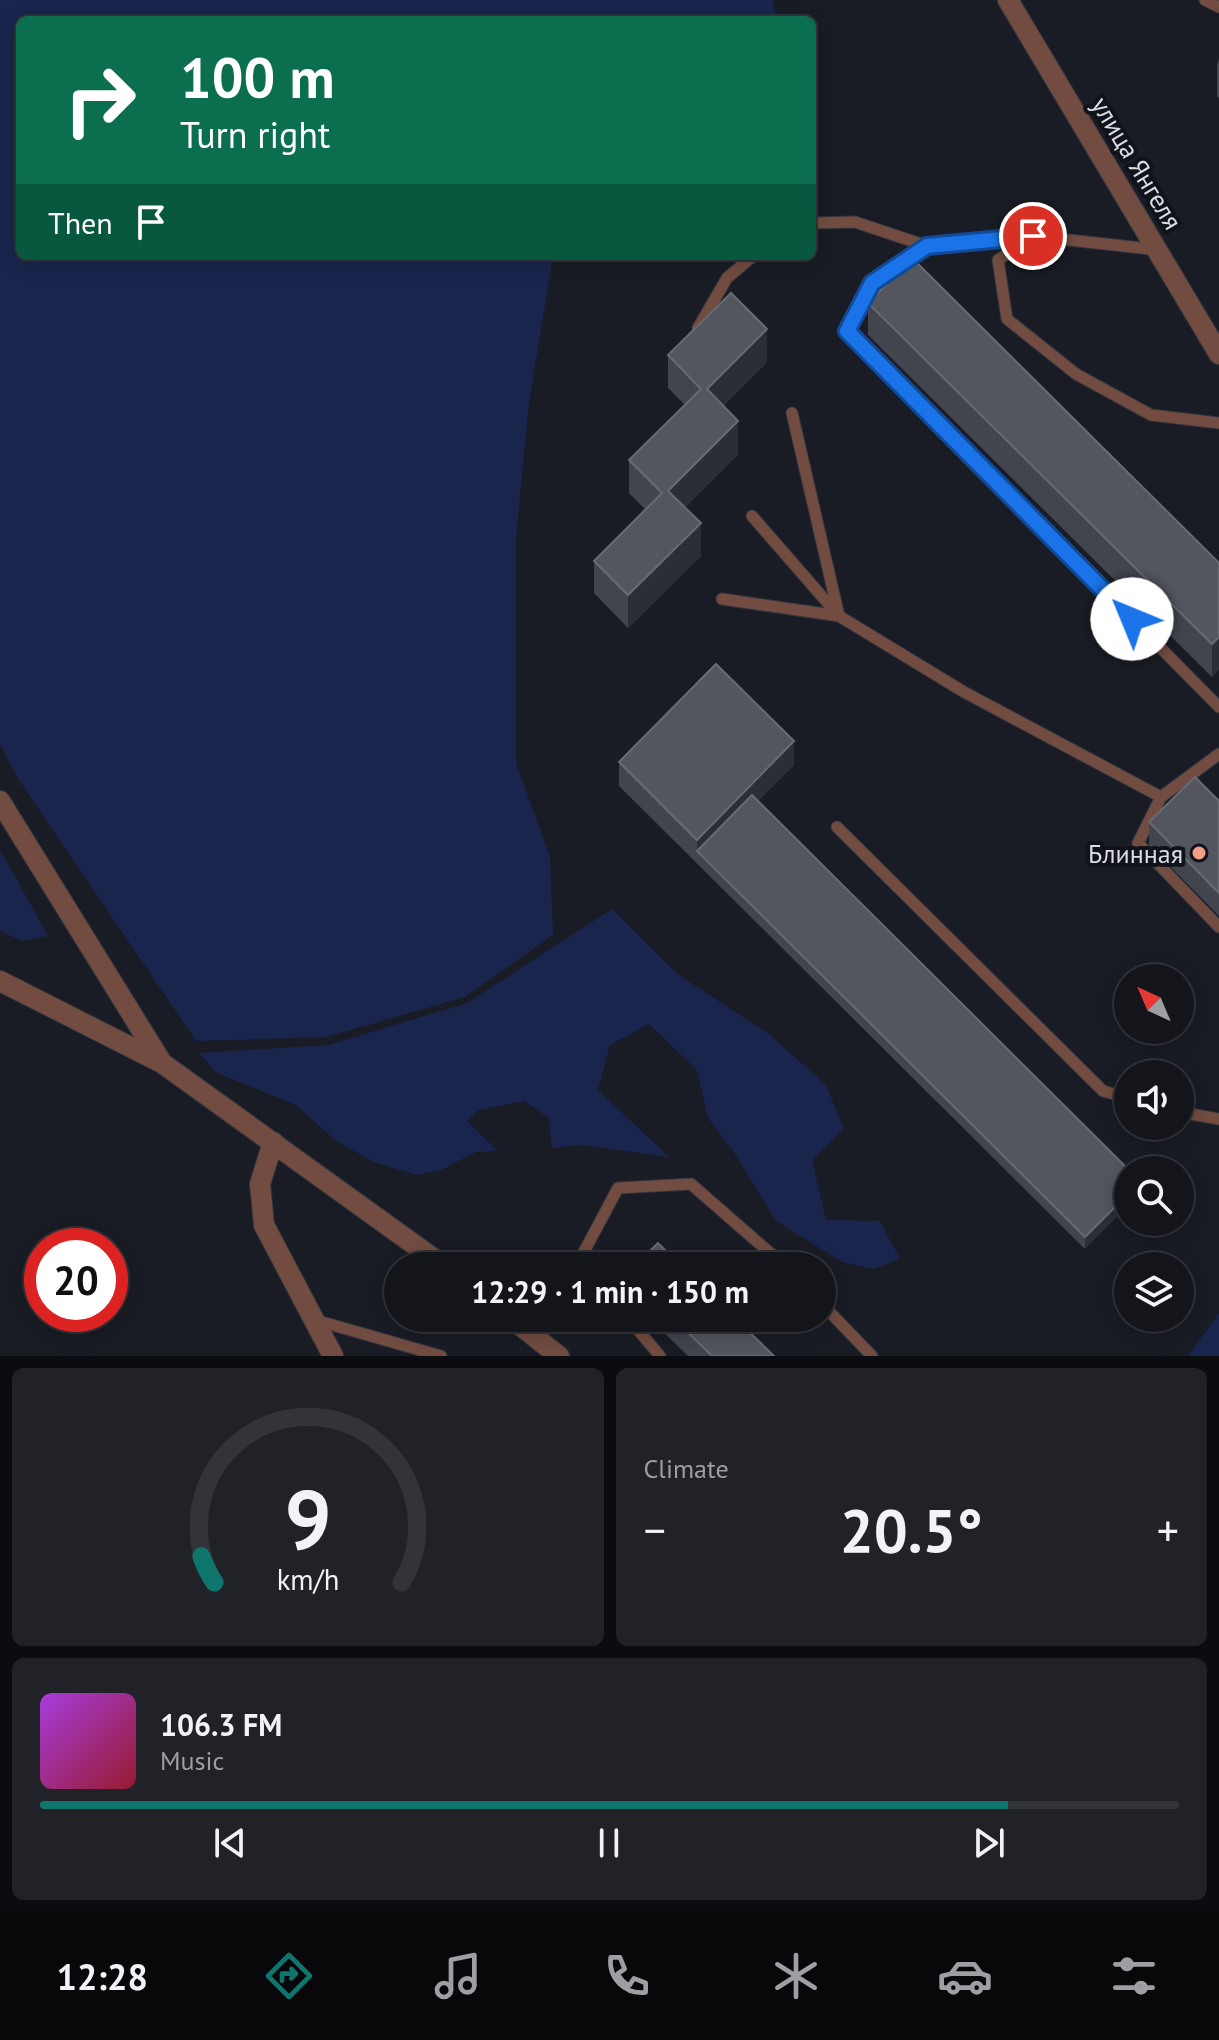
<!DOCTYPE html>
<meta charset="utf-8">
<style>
:root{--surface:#13151b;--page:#202228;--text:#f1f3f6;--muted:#9d9fa3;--line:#32343a;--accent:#0f766e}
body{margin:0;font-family:"PT Sans",sans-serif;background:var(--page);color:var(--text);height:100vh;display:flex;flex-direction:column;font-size:30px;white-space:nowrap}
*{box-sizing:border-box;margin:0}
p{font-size:26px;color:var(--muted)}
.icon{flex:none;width:44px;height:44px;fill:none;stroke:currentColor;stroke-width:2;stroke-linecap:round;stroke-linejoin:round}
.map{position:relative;height:1356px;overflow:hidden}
.sheet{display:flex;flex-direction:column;gap:12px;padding:12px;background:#0a0c0f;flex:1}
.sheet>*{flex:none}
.guide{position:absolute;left:16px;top:16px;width:800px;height:244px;border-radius:12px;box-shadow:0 4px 20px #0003,0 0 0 2px var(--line);background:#0b6e4f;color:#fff;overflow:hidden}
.needle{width:52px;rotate:316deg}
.fabs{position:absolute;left:1114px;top:964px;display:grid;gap:16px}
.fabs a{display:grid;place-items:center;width:80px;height:80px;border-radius:50%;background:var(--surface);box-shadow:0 4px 20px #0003,0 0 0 2px var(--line);font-size:40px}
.speed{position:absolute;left:24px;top:1228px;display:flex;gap:16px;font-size:40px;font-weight:700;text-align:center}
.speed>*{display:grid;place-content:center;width:104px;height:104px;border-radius:50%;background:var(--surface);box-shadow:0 4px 20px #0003,0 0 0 2px var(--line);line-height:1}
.speed .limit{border:12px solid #d22;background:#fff;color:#111}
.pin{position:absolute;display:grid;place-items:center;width:68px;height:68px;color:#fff;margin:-34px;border:4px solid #fff;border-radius:50%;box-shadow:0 2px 8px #0007}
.me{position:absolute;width:88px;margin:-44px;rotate:315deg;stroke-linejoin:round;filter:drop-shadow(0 0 6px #0008)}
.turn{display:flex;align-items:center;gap:28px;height:168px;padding:0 32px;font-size:36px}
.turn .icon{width:104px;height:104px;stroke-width:2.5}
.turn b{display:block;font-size:56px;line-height:68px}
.then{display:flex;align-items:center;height:76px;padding:0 32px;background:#0003;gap:16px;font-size:30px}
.big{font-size:60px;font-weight:600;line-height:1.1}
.sheet .card{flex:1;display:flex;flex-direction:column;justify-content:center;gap:12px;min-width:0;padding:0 28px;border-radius:12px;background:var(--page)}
.sheet .dial{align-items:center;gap:0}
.dial svg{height:208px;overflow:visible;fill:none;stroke:var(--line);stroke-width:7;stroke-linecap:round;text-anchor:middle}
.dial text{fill:var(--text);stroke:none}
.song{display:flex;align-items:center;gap:24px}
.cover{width:96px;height:96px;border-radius:12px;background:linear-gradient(135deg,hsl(280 70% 55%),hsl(350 70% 35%))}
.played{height:8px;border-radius:4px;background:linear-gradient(90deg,var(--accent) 85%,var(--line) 85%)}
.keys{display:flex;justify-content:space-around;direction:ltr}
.heat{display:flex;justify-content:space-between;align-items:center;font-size:44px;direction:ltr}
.sheet .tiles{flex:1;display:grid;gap:12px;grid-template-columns:1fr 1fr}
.card:last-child{grid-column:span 2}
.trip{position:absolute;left:384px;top:1252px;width:452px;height:80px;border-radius:40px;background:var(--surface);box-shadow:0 4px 20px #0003,0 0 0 2px var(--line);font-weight:600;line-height:80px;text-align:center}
.tab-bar{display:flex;height:128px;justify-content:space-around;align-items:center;background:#08080b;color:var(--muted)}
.tab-bar .icon{width:56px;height:56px}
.tab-bar .active{color:var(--accent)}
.tab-bar b{font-size:36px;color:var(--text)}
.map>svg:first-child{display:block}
.green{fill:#19254d}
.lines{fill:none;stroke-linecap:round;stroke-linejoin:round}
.service-casing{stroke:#34373f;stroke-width:13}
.minor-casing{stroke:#34373f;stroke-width:22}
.tertiary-casing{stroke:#34373f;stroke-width:22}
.service{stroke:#724c40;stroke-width:11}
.minor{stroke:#724c40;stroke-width:20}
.tertiary{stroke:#724c40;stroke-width:20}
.wall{fill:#42454e}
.shaded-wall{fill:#2b2e37}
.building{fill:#53565e;stroke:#686b73;stroke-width:2}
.route-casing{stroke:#114b97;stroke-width:20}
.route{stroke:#1a73e8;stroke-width:14}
.poi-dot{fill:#f39f85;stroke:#10131a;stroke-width:3}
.labels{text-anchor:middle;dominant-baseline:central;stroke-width:8;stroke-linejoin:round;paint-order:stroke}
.street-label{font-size:26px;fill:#dbdde3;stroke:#10131a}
.poi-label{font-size:26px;fill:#dbdde3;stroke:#10131a;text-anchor:end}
</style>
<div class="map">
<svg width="1219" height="1356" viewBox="0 0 1219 1356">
<rect width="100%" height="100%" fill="#191c24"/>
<path class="green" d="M0,0h772l6,20h-758v236h533l-24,147 -13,135v225l34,94 3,78 -88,62 -139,40 -130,4 -177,-261 -19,-36z
M0,852l5,6 43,78 -26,5 -22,-10z
M612,909l64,64 94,62 56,50 18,44 -32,31 14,60 54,1 20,38 -26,10 -32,-7 -66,-41 -43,-70 -25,-33 -11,-48 -48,-46 -39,21 -12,45 71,67 -88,-12 -29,3 -3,-30 -25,-17 -46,9 -11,11 31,30 -22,1 -35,18 -24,5 -43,-13 -38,-21 -40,-36 -79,-32 -18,-20 130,-8 138,-42z
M1219,1313v43h-31z"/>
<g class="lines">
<g class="service-casing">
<path id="service" d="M1205,0l14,7
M812,223l43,-1 72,24 106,-10 126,14
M1029,239l-31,21 9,59 69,55 75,41 68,8
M927,246l-55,37 -25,48 372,376
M698,328l29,-50 26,-22
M752,516l87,100 -47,-203
M722,599l117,17 125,76 197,105 58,-43
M1161,797l-23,46 81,84
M837,827l266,264 25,7
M1180,1112l39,7
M583,1266l-4,-5 39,-73 73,-4 94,82
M822,1304l50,52
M628,1318l32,38
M315,1320l126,36"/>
</g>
<g class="minor-casing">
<path id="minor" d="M0,801l162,262
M0,981l162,82 282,203
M273,1142l-13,42 4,41 69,131
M511,1318l48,38"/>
</g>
<g class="tertiary-casing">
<path id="tertiary" d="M1008,0l211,354"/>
</g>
<use href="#service" class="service"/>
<use href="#minor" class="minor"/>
<use href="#tertiary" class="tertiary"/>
</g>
<path class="wall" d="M1219,59v39l-2,-1v-33z
M868,303l351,260v106l-7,8 -344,-342z
M668,355l99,7 -44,44 15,48 -53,53 16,49 -73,72 -34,-35v-32l51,-52 -16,-16v-33l56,-55 -17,-17z
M619,762l175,3 -36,36 371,369 -44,79 -466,-463z
M1219,801v115l-70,-71v-23z
M649,1318h86l39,38h-86z"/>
<path class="shaded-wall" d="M767,329v33l-60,60v-33z
M738,421v33l-70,69v-32z
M701,523v33l-73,72v-33z
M1219,637v32l-7,8v-33z
M794,741v24l-91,92 -6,-6v-11z
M1128,1194v12l-43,43v-12z"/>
<path class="building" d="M912,258l307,305v74l-7,7 -344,-341z
M731,293l36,36 -60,60 31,32 -70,70 33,32 -73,72 -34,-34 68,-68 -33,-33 72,-71 -33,-34z
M716,664l78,77 -97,99 -78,-78z
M1195,777l24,24v92l-70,-71z
M752,795l377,375h-1v24l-43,43 -388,-386z
M658,1243l23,23h-46z
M673,1318h62l39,38h-62z"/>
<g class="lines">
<g class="route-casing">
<path id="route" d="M1033,236l-106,10 -55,37 -25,48 285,288"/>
</g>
<use href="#route" class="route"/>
</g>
<circle class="poi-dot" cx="1199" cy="853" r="8"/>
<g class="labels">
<g class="street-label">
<text transform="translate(1137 163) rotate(59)">улица Янгеля</text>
</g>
<g class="poi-label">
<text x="1183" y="853">Блинная</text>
</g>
</g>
</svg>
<div class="fabs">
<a><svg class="needle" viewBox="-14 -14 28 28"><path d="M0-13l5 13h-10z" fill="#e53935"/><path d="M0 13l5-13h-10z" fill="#9d9fa3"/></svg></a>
<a><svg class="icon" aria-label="sound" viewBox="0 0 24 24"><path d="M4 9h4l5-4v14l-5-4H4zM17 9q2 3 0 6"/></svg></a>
<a><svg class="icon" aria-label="search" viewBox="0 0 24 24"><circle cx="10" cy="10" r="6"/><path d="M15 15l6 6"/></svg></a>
<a><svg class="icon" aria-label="layers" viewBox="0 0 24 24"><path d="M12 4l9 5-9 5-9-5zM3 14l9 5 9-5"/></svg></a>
</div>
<div class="speed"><div class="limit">20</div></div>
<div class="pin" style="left:1033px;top:236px;background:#d93025"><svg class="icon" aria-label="arrive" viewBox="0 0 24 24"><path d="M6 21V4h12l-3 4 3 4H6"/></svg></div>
<svg class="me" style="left:1132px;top:619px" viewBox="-20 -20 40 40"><circle r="19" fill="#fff"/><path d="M0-13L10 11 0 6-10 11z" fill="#1a73e8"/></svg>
<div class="trip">12:29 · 1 min · 150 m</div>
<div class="guide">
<div class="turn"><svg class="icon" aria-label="right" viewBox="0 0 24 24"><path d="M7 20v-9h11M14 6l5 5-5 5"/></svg><div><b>100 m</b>Turn right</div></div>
<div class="then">Then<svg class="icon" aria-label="arrive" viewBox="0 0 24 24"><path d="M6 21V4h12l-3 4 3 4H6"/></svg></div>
</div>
</div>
<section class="sheet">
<div class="tiles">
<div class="card dial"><svg viewBox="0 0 100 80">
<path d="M14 69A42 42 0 1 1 86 69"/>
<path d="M14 69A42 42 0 0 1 9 59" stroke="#0f766e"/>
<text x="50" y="56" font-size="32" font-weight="700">9</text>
<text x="50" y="72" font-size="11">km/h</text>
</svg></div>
<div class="card"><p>Climate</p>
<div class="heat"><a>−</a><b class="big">20.5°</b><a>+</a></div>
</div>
<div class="card">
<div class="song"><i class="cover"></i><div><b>106.3 FM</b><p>Music</p></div></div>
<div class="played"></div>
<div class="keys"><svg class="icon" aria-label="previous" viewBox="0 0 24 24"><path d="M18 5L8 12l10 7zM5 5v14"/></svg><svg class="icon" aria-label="pause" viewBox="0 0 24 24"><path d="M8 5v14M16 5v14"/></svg><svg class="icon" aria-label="next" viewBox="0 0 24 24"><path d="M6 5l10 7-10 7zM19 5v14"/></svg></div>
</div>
</div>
</section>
<nav class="tab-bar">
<b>12:28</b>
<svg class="icon active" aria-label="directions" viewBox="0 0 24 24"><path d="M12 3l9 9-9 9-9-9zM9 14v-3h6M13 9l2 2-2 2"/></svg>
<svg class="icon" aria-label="music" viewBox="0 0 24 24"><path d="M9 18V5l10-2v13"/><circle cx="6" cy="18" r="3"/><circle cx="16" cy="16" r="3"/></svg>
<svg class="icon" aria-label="phone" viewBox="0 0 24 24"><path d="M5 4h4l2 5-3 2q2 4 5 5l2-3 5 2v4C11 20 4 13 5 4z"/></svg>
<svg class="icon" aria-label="climate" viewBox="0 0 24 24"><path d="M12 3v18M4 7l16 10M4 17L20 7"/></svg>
<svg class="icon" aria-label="car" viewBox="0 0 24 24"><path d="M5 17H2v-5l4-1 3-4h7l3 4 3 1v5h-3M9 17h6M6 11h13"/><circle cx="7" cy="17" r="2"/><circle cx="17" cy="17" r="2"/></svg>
<svg class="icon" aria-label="filters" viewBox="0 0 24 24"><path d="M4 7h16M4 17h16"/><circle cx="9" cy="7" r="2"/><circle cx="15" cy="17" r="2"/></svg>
</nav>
